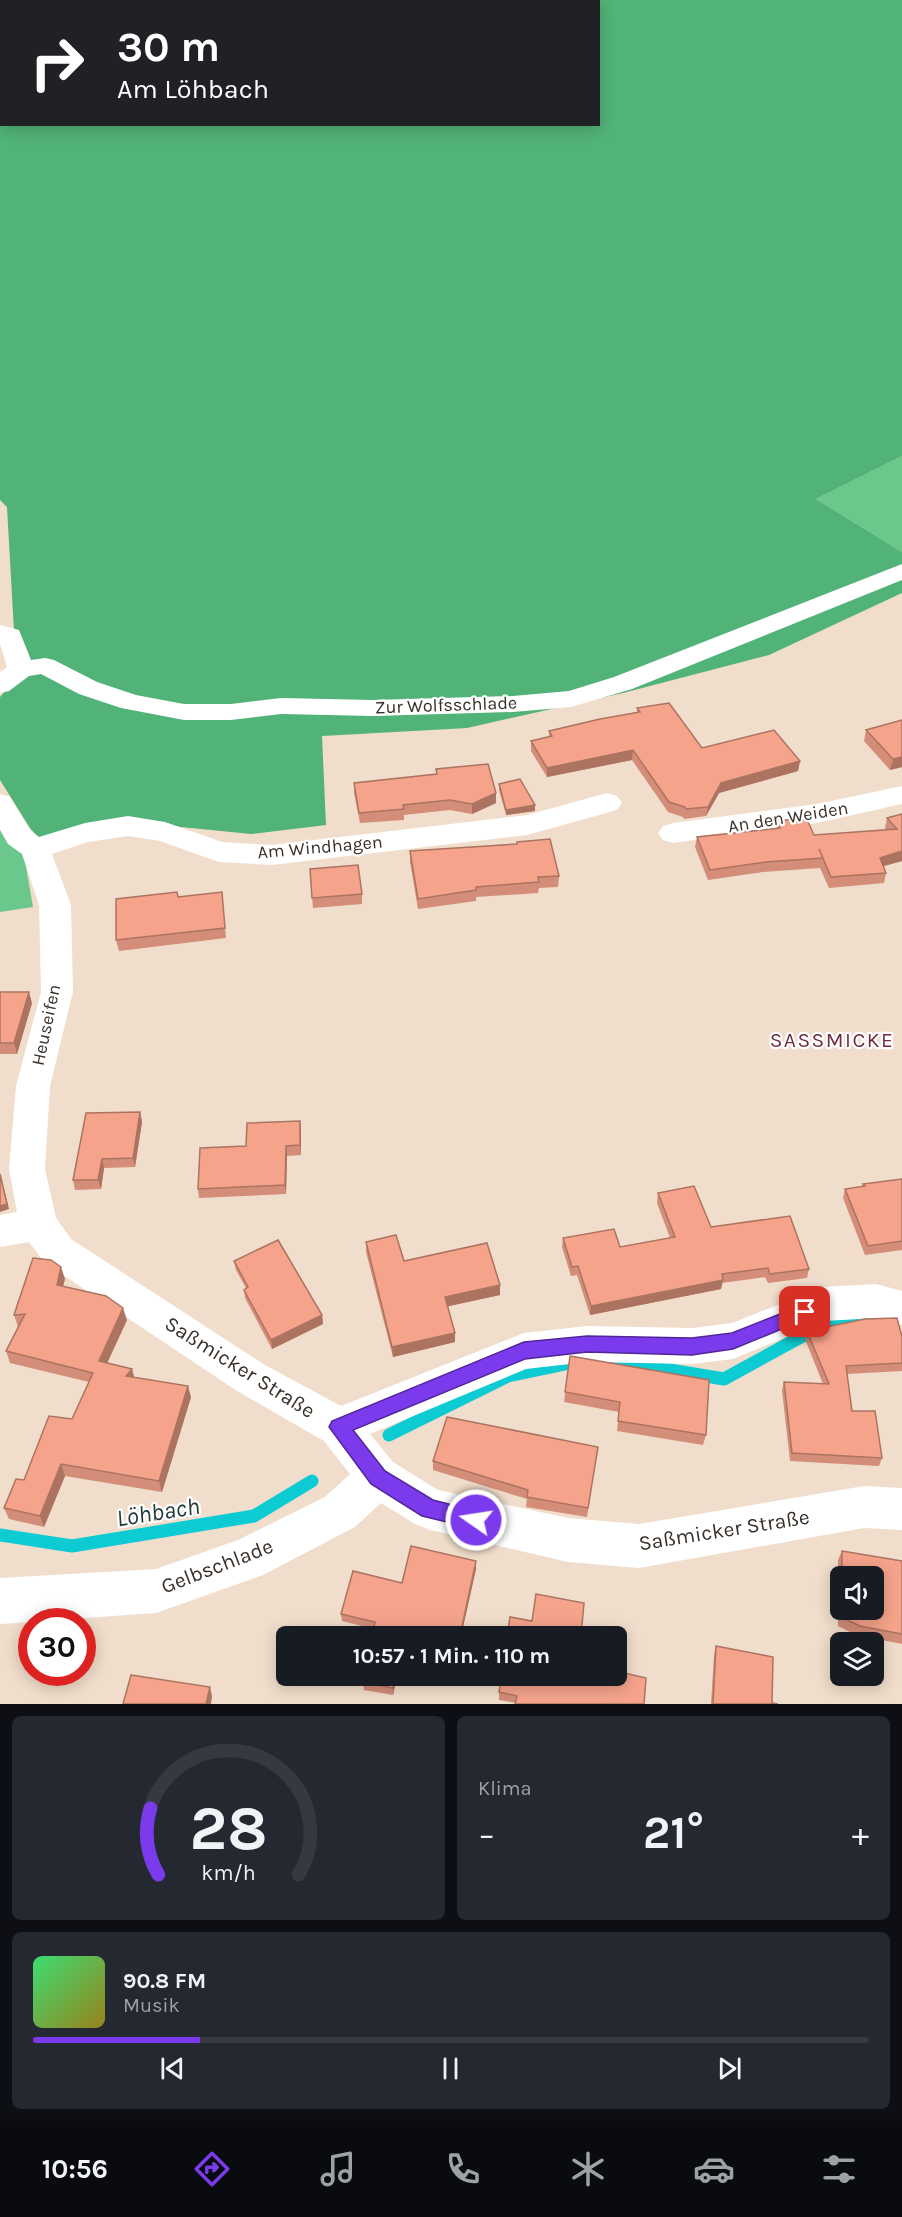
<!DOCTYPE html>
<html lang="de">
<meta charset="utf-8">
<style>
:root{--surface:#171b24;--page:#242831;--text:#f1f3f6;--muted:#9ea1a6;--line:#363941;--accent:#7c3aed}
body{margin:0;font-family:Karla,sans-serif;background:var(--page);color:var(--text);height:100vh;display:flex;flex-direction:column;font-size:22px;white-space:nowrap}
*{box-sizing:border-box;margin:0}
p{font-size:20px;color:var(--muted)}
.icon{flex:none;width:33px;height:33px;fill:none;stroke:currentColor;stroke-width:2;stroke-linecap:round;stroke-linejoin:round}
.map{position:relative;height:1704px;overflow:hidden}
.panel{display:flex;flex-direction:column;gap:12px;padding:12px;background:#0d0f14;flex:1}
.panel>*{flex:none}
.banner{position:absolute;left:0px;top:0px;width:600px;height:126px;box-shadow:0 3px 15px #0003;background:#202124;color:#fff;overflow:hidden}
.tools{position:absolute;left:830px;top:1566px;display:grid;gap:12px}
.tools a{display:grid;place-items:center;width:54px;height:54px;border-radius:9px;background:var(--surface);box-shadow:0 3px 15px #0003;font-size:30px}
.speed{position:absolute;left:18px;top:1608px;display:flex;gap:12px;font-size:30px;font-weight:700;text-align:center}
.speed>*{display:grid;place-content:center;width:78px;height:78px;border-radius:50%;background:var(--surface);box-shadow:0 3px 15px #0003;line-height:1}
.speed .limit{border:9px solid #d22;background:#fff;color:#111}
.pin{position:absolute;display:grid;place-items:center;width:51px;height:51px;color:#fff;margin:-26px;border-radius:12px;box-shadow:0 3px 9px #0006}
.me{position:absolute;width:66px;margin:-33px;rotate:283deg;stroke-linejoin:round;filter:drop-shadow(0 0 4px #0008)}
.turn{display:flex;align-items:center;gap:21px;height:126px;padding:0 18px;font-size:27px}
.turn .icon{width:78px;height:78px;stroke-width:2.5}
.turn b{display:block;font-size:42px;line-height:51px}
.big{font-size:45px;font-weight:700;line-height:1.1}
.panel .widget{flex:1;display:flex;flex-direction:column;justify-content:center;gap:9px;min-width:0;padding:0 21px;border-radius:9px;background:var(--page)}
.panel .dial{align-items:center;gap:0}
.dial svg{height:156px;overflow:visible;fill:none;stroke:var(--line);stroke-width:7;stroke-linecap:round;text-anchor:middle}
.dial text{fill:var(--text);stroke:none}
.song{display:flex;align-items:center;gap:18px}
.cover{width:72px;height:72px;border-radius:9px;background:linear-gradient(135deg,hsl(140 70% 55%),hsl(50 70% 35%))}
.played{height:6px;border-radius:3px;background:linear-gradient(90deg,var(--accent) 20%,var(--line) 20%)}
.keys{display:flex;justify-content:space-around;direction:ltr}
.heat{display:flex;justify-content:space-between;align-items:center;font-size:33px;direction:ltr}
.panel .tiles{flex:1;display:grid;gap:12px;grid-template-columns:1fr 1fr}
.widget:last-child{grid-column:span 2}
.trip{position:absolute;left:276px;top:1626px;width:351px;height:60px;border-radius:9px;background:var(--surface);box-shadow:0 3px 15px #0003;font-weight:700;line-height:60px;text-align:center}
.dock{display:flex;height:96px;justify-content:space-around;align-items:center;background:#090b0e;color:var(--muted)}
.dock .icon{width:42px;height:42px}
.dock .current{color:var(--accent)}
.dock b{font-size:27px;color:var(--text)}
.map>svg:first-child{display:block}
.green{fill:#6ac88c}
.forest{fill:#51b377;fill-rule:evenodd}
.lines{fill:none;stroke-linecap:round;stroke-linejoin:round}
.stream{stroke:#0dcbd2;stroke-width:13}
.minor{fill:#fff;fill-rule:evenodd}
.wall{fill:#d38d78;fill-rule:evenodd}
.shaded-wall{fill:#ac7361}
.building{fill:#f5a48b;stroke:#ac7361;stroke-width:1.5}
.route{fill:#7c3aed;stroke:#51269a;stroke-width:1.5}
.labels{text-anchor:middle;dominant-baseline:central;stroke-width:4.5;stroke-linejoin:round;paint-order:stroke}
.street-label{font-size:18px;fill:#383029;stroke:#fff}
.quarter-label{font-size:21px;letter-spacing:1.5px;fill:#712c41;stroke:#fff}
.near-street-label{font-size:21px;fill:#383029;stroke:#fff}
.near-water-label{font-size:24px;font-style:italic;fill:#203a3b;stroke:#fff}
</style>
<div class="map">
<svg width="902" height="1704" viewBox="0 0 902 1704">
<rect width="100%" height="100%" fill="#f1ddcb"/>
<path class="green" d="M902,456v96l-86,-53z
M0,828l24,27 9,52 -33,5z"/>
<path class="forest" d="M0,0h902v456l-86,43 86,53v41l-133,62 -146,38 -156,35 -145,8 4,89 -75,9 -120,-12 -89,20 -12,-14 -30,-48v-83l26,-30 -12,-36 -7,-124 -7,-7zM2,2h596v122h-596z"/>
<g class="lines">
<path class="stream" d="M616,1361l108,18 95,-52 50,-8
M389,1435l119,-59 67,-14
M0,1535l72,11 182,-30 58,-35"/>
<path class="minor" d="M902,564v16l-270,109 -61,18 -58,5 -140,4 -92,-2 -50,6h-47l-63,-12 -42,-14 -38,-20 -12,2 -20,15 -9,2v-21l7,-5 -7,-23v-19l19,5 12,30 14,-2 9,2 43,22 39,13 48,9h47l50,-6 92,2 140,-4 56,-5 45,-14z
M902,786v18l-85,19 -144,20 -10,-3 -5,-7 5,-7 10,-3 144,-19z
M607,793l10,3 5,7 -5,7 -90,25 -255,30 -53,-3 -59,-21 -32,-5 -40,6 -36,12 19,51 2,87 -23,94 -5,83 11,49 15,21 194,126 76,41 183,-73 63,-7 105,2 40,-5 91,-36 53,-3 26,7v34l-26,-7 -51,3 -92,38 -41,5 -105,-2 -61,7 -156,65 23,28 45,28 130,28 71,6 225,-38 38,2v42l-38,-2 -225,40 -71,-6 -138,-32 -15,-6 -34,-21 -26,24 -92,48 -107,38 -156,11v-46l156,-9 82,-29 87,-43 25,-23 -26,-33 -87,-50 -192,-128 -16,-21 -29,5v-32l17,-3 -8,-43 7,-83 25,-94 -2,-87 -17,-51 -14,-10 -8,-14v-36l10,3 20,33 9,7 46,-14 43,-7 37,6 57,20 50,3 255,-30z"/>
</g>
<path class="wall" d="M637,708l65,40 98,13 -2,10 -79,22 -13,23 -22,3 -1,-2 -15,-5 -36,-52 -85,17 -16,-26v-10l18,-4v-6l88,-19z
M902,720v47l-12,3 -26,-29 2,-11z
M436,769l60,34 -24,11 -22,-4 -46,5v5l-44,3 -6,-30v-10l82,-9z
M499,784l36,21v6l-29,4 -7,-25z
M902,814v47l-19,5 3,7 -2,10 -55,5 -9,-20 -57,4 -55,8 -13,-33 2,-10 79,-9 2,-7 36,14 72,-5 -1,-2 2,-10z
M517,842l42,34 -1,11 -19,1 -1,5 -62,4v4l-58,8 -8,-47v-11l106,-7z
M310,869l52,25v10l-49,4z
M222,892l4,46 -107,13 -3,-11 62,-43z
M0,992l32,11 -15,51h-17z
M140,1112l2,10 -7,45 -31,1 -3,21 -26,1 -2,-10z
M300,1121l1,9v25l-14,1 -1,38 -87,4 -1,-9 48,-43z
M902,1179v71l-37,5 -22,-57 2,-9 17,-2 1,-3z
M658,1193l53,34 98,42 -2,9 -39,5 -3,-6 -43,6 -1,6 -131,26 -13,-40 -6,1 -9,-29 1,-9 57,9 50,-9 -13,-35z
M366,1242l38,19 96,34 -52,11 7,36 -62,15 -27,-105z
M234,1261l88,54 1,9 -51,25 -27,-51 -1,-8 2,-2 -10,-18z
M65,1279l-2,7 64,34 -20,43 25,6 2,8 57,20 -29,95 -97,-16 -21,51 -35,-8 -5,-11 68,-89 17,-37 -79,-19 -4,-12 12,-24 -4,-12z
M807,1331l95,6v34l-55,3 5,37 30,47 -3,8 -89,-5 -8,-71 2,-8 39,2 -18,-45z
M570,1356l136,79 -3,10 -86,-14 2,-19 -55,-10z
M598,1447l-11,70 -61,-10 1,-8 -94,-29v-9z
M842,1551l60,10v83l-46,-9 -18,-9v-66zM840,1576h33v34h-33z
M476,1569l-15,67h-89l2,-7 -32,-8 -1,-7 61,-31z
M716,1646l56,57 6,1h-67l3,-49z
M397,1676l-4,19 -29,-5 -1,-8z
M616,1676l-100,27 -17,-3v-8z"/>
<path class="shaded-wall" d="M633,750l-1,10 -85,17v-9z
M902,757v10l-12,3 3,-11z
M800,761l-2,10 -79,22 -13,23 2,-9 13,-24z
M496,793v10l-24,11v-10z
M535,805v6l-29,4v-5z
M902,851v10l-25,7 3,-10z
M29,992l3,11 -15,51 -3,-11z
M140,1112l2,10 -7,45 -2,-9z
M300,1121l1,9v25l-1,-10z
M286,1146l1,10 -1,38 -1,-9z
M102,1159l2,9 -3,21 -3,-9z
M0,1173l9,36 -9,3z
M61,1267l4,12 -5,18 -3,-12z
M723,1280l-2,9 -131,26 1,-9z
M500,1285v10l-55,12v-10z
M123,1308l4,12 -24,52 -4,-11z
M322,1315l1,9 -51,25 -1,-9z
M455,1333v9l-62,15 -1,-10z
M132,1369l3,12 -9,-5z
M188,1386l3,11 -29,95 -3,-11z
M61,1464l4,12 -21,51 -4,-11z
M476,1561v8l-15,67h-1z
M395,1676h2l-4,19v-7z
M210,1687l2,9 -1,8h-5z"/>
<path class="building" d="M669,703l33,45 72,-18 26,31 -79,22 -13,24 -22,2 -1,-2 -16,-5 -36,-52 -86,18 -16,-27 21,-5 -3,-5 51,-12 40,-7 -3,-4z
M902,720v37l-9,2 -27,-29z
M488,764l8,29 -24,11 -22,-4 -47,5 1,4 -45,4 -5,-30 83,-9 -1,-5z
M520,779l15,26 -29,5 -7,-26z
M902,814v37l-22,7 6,15 -55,4 -12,-28 4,9 -58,4 -55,8 -13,-33 83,-9 -2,-7 28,-4 8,18 83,-6 -10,-11z
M550,839l9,37 -21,1 1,5 -63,5v3l-58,9 -8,-48 107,-7v-2z
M358,865l4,29 -50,4 -2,-29z
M177,892l1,5 44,-5 3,36 -109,12v-41z
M0,992h29l-15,51h-14z
M140,1112l-7,46 -31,1 -4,21h-25l13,-67z
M300,1121v24l-14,1 -1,39 -87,4 2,-41 46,-2 1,-23z
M0,1174l7,30 -7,2z
M902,1179v62l-34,5 -23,-57 20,-3 -2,-2z
M694,1186l17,41 79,-11 19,53 -39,5 -2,-6 -46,6 1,6 -132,26 -13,-40 -6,1 -9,-29 51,-9 6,18 55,-10 -17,-44z
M396,1235l8,26 83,-18 13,42 -55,12 10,36 -63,14 -26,-105z
M278,1240l44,75 -51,25 -27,-50 4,-3 -14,-26z
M33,1258l18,2 10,7 -4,18 49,11 17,12 -24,53 33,8 -6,7 62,10 -29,95 -98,-17 -21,52 -36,-8 12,-29 8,1 25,-64 23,3 21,-46 -87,-22 19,-37 -11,1z
M897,1318l5,19v26l-56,3 6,45h23l7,47 -90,-5 -8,-71 45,2 -22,-53 58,-12z
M570,1356l139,24 -3,55 -88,-14 2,-19 -55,-10z
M447,1417l151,30 -10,61 -61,-11 1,-7 -95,-29z
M411,1546l65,15 -16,75h-24l-32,-7 -2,7h-30l3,-14 -34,-8 12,-43 49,12z
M842,1551l60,10v73l-42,-8 -19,-9 1,-7h31v-34h-31z
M536,1594l48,9 -3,33h-74l3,-19 22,4z
M716,1646l57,11 -1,46 6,1h-65z
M616,1671l30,7 -2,26h-129l2,-8 -18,-4 3,-16h114z
M131,1675l79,12 -4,17h-83z
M364,1676h31l-2,12 -30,-6z"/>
<path class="route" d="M805,1304l6,2 3,6 -3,5 -78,32 -41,6 -105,-3 -62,7 -172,71 32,41 48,29 50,13 3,7 -3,7 -7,2 -54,-13 -51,-32 -42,-57 3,-6 192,-79 63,-6 105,2 40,-5z"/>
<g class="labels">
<g class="street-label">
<text transform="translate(446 705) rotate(-2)">Zur Wolfsschlade</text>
<text transform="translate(788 817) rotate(-9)">An den Weiden</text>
<text transform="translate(320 847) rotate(-5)">Am Windhagen</text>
<text transform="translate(46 1025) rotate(-78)">Heuseifen</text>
</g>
<g class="quarter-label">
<text x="832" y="1040">SASSMICKE</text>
</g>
<g class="near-street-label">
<text transform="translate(240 1367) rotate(32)">Saßmicker Straße</text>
<text transform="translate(724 1530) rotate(-9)">Saßmicker Straße</text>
<text transform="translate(217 1566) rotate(-21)">Gelbschlade</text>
</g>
<g class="near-water-label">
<text transform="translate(158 1512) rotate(-9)">Löhbach</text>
</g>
</g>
</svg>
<div class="tools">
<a><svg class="icon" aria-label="sound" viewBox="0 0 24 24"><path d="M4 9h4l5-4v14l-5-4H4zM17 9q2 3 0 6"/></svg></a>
<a><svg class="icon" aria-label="layers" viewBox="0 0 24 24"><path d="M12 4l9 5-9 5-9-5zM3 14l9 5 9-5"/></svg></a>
</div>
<div class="speed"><div class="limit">30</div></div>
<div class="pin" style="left:805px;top:1312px;background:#d93025"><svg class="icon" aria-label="arrive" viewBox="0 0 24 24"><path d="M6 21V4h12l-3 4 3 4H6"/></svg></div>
<svg class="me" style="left:476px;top:1520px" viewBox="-20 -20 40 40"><circle r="17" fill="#7c3aed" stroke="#fff" stroke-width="3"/><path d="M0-11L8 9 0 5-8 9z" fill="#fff"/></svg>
<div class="trip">10:57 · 1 Min. · 110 m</div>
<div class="banner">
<div class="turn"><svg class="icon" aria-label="right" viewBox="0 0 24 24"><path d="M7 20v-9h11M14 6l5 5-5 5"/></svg><div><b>30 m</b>Am Löhbach</div></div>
</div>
</div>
<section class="panel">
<div class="tiles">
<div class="widget dial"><svg viewBox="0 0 100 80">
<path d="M14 69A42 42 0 1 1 86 69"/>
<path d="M14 69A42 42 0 0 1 10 35" stroke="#7c3aed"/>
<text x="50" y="56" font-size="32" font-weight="700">28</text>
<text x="50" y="72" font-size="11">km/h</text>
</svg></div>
<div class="widget"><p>Klima</p>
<div class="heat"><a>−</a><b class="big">21°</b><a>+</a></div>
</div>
<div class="widget">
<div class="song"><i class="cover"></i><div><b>90.8 FM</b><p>Musik</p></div></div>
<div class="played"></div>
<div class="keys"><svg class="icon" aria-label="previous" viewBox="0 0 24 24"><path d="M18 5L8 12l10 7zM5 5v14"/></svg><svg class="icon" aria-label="pause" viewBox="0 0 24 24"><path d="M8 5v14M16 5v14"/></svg><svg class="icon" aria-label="next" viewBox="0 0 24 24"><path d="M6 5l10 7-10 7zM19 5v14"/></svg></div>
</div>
</div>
</section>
<nav class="dock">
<b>10:56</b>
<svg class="icon current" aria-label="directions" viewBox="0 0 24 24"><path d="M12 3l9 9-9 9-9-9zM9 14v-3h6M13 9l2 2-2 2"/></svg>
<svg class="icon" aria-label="music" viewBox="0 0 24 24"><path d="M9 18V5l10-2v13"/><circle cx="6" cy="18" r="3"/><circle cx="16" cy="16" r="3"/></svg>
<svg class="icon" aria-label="phone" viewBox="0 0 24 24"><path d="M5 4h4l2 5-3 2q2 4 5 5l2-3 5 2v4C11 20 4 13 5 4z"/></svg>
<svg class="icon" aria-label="climate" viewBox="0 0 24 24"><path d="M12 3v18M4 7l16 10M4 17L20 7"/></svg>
<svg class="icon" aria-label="car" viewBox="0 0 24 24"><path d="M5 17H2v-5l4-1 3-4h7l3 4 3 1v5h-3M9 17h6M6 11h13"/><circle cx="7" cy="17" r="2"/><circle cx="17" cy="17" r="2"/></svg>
<svg class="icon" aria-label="filters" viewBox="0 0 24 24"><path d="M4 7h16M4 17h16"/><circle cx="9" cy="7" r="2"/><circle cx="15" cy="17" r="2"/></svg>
</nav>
